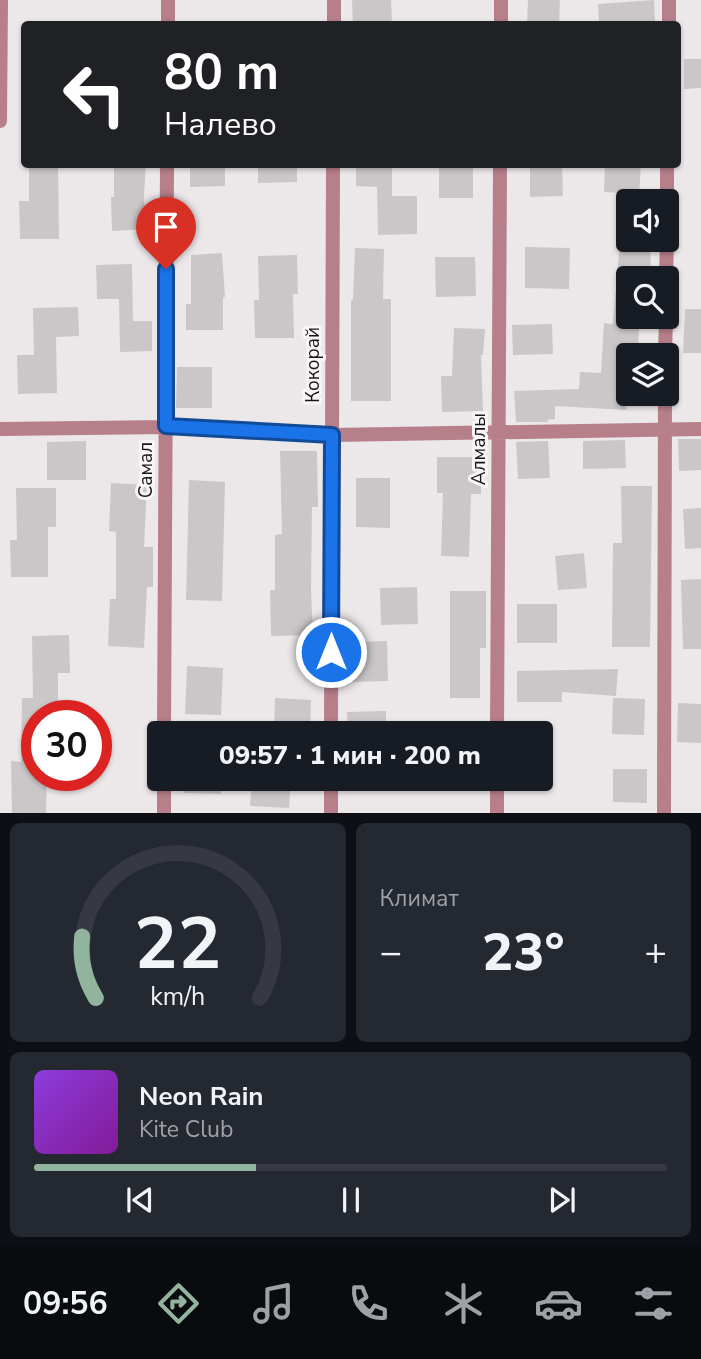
<!DOCTYPE html>
<html lang="ru">
<meta charset="utf-8">
<style>
:root{--surface:#171b24;--page:#242831;--text:#f1f3f6;--muted:#9ea1a6;--line:#363941;--accent:#92b49e}
body{margin:0;font-family:"Nunito Sans",sans-serif;background:var(--page);color:var(--text);height:100vh;display:flex;flex-direction:column;font-size:26px;white-space:nowrap}
*{box-sizing:border-box;margin:0}
p{font-size:23px;color:var(--muted)}
.icon{flex:none;width:38px;height:38px;fill:none;stroke:currentColor;stroke-width:2;stroke-linecap:round;stroke-linejoin:round}
.map{position:relative;height:813px;overflow:hidden}
.panel{display:flex;flex-direction:column;gap:10px;padding:10px;background:#0d0f14;flex:1}
.panel>*{flex:none}
.top-card{position:absolute;left:21px;top:21px;width:660px;height:147px;border-radius:7px;box-shadow:0 2px 5px #0004;background:#202124;color:#fff;overflow:hidden}
.tools{position:absolute;left:616px;top:189px;display:grid;gap:14px}
.tools a{display:grid;place-items:center;width:63px;height:63px;border-radius:7px;background:var(--surface);box-shadow:0 2px 5px #0004;font-size:35px}
.speed{position:absolute;left:21px;top:700px;display:flex;gap:14px;font-size:35px;font-weight:700;text-align:center}
.speed>*{display:grid;place-content:center;width:91px;height:91px;border-radius:50%;background:var(--surface);box-shadow:0 2px 5px #0004;line-height:1}
.speed .limit{border:10px solid #d22;background:#fff;color:#111}
.pin{position:absolute;display:grid;place-items:center;width:60px;height:60px;color:#fff;margin:-72px -30px;border-radius:50% 50% 50% 0;rotate:-45deg;box-shadow:0 0 7px #0007}
.pin .icon{rotate:45deg}
.me{position:absolute;width:77px;margin:-38px;rotate:0deg;stroke-linejoin:round;filter:drop-shadow(0 0 5px #0008)}
.turn{display:flex;align-items:center;gap:24px;height:147px;padding:0 28px;font-size:32px}
.turn .icon{width:91px;height:91px;stroke-width:2.5}
.turn b{display:block;font-size:49px;line-height:60px}
.big{font-size:52px;font-weight:800;line-height:1.1}
.panel .card{flex:1;display:flex;flex-direction:column;justify-content:center;gap:10px;min-width:0;padding:0 24px;border-radius:10px;background:var(--page)}
.panel .dial{align-items:center;gap:0}
.dial svg{height:182px;overflow:visible;fill:none;stroke:var(--line);stroke-width:7;stroke-linecap:round;text-anchor:middle}
.dial text{fill:var(--text);stroke:none}
.song{display:flex;align-items:center;gap:21px}
.cover{width:84px;height:84px;border-radius:10px;background:linear-gradient(135deg,hsl(270 70% 55%),hsl(290 70% 35%))}
.played{height:7px;border-radius:4px;background:linear-gradient(90deg,var(--accent) 35%,var(--line) 35%)}
.keys{display:flex;justify-content:space-around;direction:ltr}
.heat{display:flex;justify-content:space-between;align-items:center;font-size:38px;direction:ltr}
.panel .tiles{flex:1;display:grid;gap:10px;grid-template-columns:1fr 1fr}
.card:last-child{grid-column:span 2}
.trip{position:absolute;left:147px;top:721px;width:406px;height:70px;border-radius:7px;background:var(--surface);box-shadow:0 2px 5px #0004;font-weight:800;line-height:70px;text-align:center}
.tabs{display:flex;height:112px;justify-content:space-around;align-items:center;background:#090b0e;color:var(--muted)}
.tabs .icon{width:49px;height:49px}
.tabs .on{color:var(--accent)}
.tabs b{font-size:32px;color:var(--text)}
.map>svg:first-child{display:block}
.building{fill:#cbc7c8}
.lines{fill:none;stroke-linecap:round;stroke-linejoin:round}
.minor{stroke:#b67f8a;stroke-width:14}
.route-casing{stroke:#114b97;stroke-width:18}
.route{stroke:#1a73e8;stroke-width:12}
.labels{text-anchor:middle;dominant-baseline:central;stroke-width:6;stroke-linejoin:round;paint-order:stroke}
.street-label{font-size:19px;fill:#191718;stroke:#f9f5f6}
</style>
<div class="map">
<svg width="701" height="813" viewBox="0 0 701 813">
<rect width="100%" height="100%" fill="#ece8e9"/>
<path class="building" d="M352,0h39l1,24h-39z
M528,0h32l-1,23 -32,-1z
M654,0l1,24h-56l-1,-20z
M684,59h17v29l-17,1z
M29,164h29l1,75h-39l-1,-38h10z
M114,164h32l-2,31 1,34 -33,2 -1,-34h3z
M190,164h35v22l-35,1z
M258,164h39v18l-39,1z
M356,164h36v32h25v38l-39,1 -1,-48 -21,-1z
M530,164h32l1,32 -33,1z
M605,164h36l-2,30 -35,-2z
M439,168h34v30h-34z
M620,240h30l1,38h-23v47h11l-1,30h-10l-2,55 -71,-4v13l-8,1 1,2h-32l-2,-31 65,-2 1,-17 21,1 3,-50 9,1z
M525,247l45,1 -1,41 -44,-1z
M355,248l29,1 -1,50h8v102h-40v-101h2z
M222,253l3,44h-2v33h-37v-26h5v-49z
M297,255l1,39h-5l1,44h-39l-1,-38h5l-1,-44z
M435,257h40l1,39 -40,1z
M132,264l1,57h19v30l-32,1 -1,-53h-22l-1,-34z
M78,307l1,29 -23,1 1,56 -39,1 -1,-39h17l-1,-47z
M685,309h16v44h-18z
M552,324l1,30 -40,1 -1,-30z
M454,328l31,1 -2,26h-2l2,56 -41,1 -1,-36h11z
M177,367h35v41h-36z
M678,439h23v31l-22,1z
M625,440l1,28 -43,1v-28z
M86,441v39h-39v-38z
M548,441l2,37 -32,1 -2,-37z
M280,451h37l1,56h-6l-1,82 2,46 -42,1 -1,-46h5v-55l7,-1z
M437,457h44v37h-10l-2,63 -28,-1 2,-63h-6z
M356,478h34v50l-34,-1z
M189,480l36,2 -3,119 -36,-1z
M111,483l36,2 -3,62h9v40h-6l-3,61 -36,-2 2,-47h6v-67l-7,-1z
M621,486h31l-2,161h-38l1,-104h9z
M16,488h40v39h-8v50h-37l-1,-37h7z
M701,508v40l-16,1 -2,-40z
M584,553l3,35 -29,2 -3,-34z
M701,579v70h-18l-2,-69z
M417,587l1,37 -37,1 -1,-37z
M450,591h36v57h-6v50h-30z
M517,604h40v39h-40z
M69,635l1,38h-12v43h-21v59h10l-1,38h-34l-1,-52 10,1 1,-64h11l-1,-62z
M387,641l1,40 -39,1v-40z
M187,666l36,2 -2,47 -36,-1z
M618,669l-2,27 -54,-4v10h-45v-31z
M275,698l36,2 -1,33h-36z
M613,698l32,1 -1,36 -32,-1z
M678,703l23,1v39l-24,-1z
M386,711v22h-38l-1,-21z
M613,769h34v34l-34,-1z
M185,779h36v15l-37,-1z
M252,779h39l-2,29 -39,-2z"/>
<g class="lines">
<path class="minor" d="M501,0v24
M168,24v-24
M334,24v-24
M669,24v-24
M0,121l1,-121
M667,233v-69
M666,278l1,-38
M665,355l1,-38
M0,429l166,-2 166,8 369,-6
M164,733l3,-569
M331,733l2,-569
M497,733l3,-569
M164,779v34
M331,813v-34
M497,813v-34
M664,813l1,-419"/>
</g>
<g class="lines">
<g class="route-casing">
<path id="route" d="M166,269v157l166,9 -1,217"/>
</g>
<use href="#route" class="route"/>
</g>
<g class="labels">
<g class="street-label">
<text transform="translate(313 365) rotate(-90)">Кокорай</text>
<text transform="translate(479 449) rotate(-90)">Алмалы</text>
<text transform="translate(146 470) rotate(-90)">Самал</text>
</g>
</g>
</svg>
<div class="tools">
<a><svg class="icon" aria-label="sound" viewBox="0 0 24 24"><path d="M4 9h4l5-4v14l-5-4H4zM17 9q2 3 0 6"/></svg></a>
<a><svg class="icon" aria-label="search" viewBox="0 0 24 24"><circle cx="10" cy="10" r="6"/><path d="M15 15l6 6"/></svg></a>
<a><svg class="icon" aria-label="layers" viewBox="0 0 24 24"><path d="M12 4l9 5-9 5-9-5zM3 14l9 5 9-5"/></svg></a>
</div>
<div class="speed"><div class="limit">30</div></div>
<div class="pin" style="left:166px;top:269px;background:#d93025"><svg class="icon" aria-label="arrive" viewBox="0 0 24 24"><path d="M6 21V4h12l-3 4 3 4H6"/></svg></div>
<svg class="me" style="left:331px;top:652px" viewBox="-20 -20 40 40"><circle r="17" fill="#1a73e8" stroke="#fff" stroke-width="3"/><path d="M0-11L8 9 0 5-8 9z" fill="#fff"/></svg>
<div class="trip">09:57 · 1 мин · 200 m</div>
<div class="top-card">
<div class="turn"><svg class="icon" aria-label="left" viewBox="0 0 24 24"><path d="M17 20v-9H6M10 6l-5 5 5 5"/></svg><div><b>80 m</b>Налево</div></div>
</div>
</div>
<section class="panel">
<div class="tiles">
<div class="card dial"><svg viewBox="0 0 100 80">
<path d="M14 69A42 42 0 1 1 86 69"/>
<path d="M14 69A42 42 0 0 1 8 42" stroke="#92b49e"/>
<text x="50" y="56" font-size="32" font-weight="700">22</text>
<text x="50" y="72" font-size="11">km/h</text>
</svg></div>
<div class="card"><p>Климат</p>
<div class="heat"><a>−</a><b class="big">23°</b><a>+</a></div>
</div>
<div class="card">
<div class="song"><i class="cover"></i><div><b>Neon Rain</b><p>Kite Club</p></div></div>
<div class="played"></div>
<div class="keys"><svg class="icon" aria-label="previous" viewBox="0 0 24 24"><path d="M18 5L8 12l10 7zM5 5v14"/></svg><svg class="icon" aria-label="pause" viewBox="0 0 24 24"><path d="M8 5v14M16 5v14"/></svg><svg class="icon" aria-label="next" viewBox="0 0 24 24"><path d="M6 5l10 7-10 7zM19 5v14"/></svg></div>
</div>
</div>
</section>
<nav class="tabs">
<b>09:56</b>
<svg class="icon on" aria-label="directions" viewBox="0 0 24 24"><path d="M12 3l9 9-9 9-9-9zM9 14v-3h6M13 9l2 2-2 2"/></svg>
<svg class="icon" aria-label="music" viewBox="0 0 24 24"><path d="M9 18V5l10-2v13"/><circle cx="6" cy="18" r="3"/><circle cx="16" cy="16" r="3"/></svg>
<svg class="icon" aria-label="phone" viewBox="0 0 24 24"><path d="M5 4h4l2 5-3 2q2 4 5 5l2-3 5 2v4C11 20 4 13 5 4z"/></svg>
<svg class="icon" aria-label="climate" viewBox="0 0 24 24"><path d="M12 3v18M4 7l16 10M4 17L20 7"/></svg>
<svg class="icon" aria-label="car" viewBox="0 0 24 24"><path d="M5 17H2v-5l4-1 3-4h7l3 4 3 1v5h-3M9 17h6M6 11h13"/><circle cx="7" cy="17" r="2"/><circle cx="17" cy="17" r="2"/></svg>
<svg class="icon" aria-label="filters" viewBox="0 0 24 24"><path d="M4 7h16M4 17h16"/><circle cx="9" cy="7" r="2"/><circle cx="15" cy="17" r="2"/></svg>
</nav>
